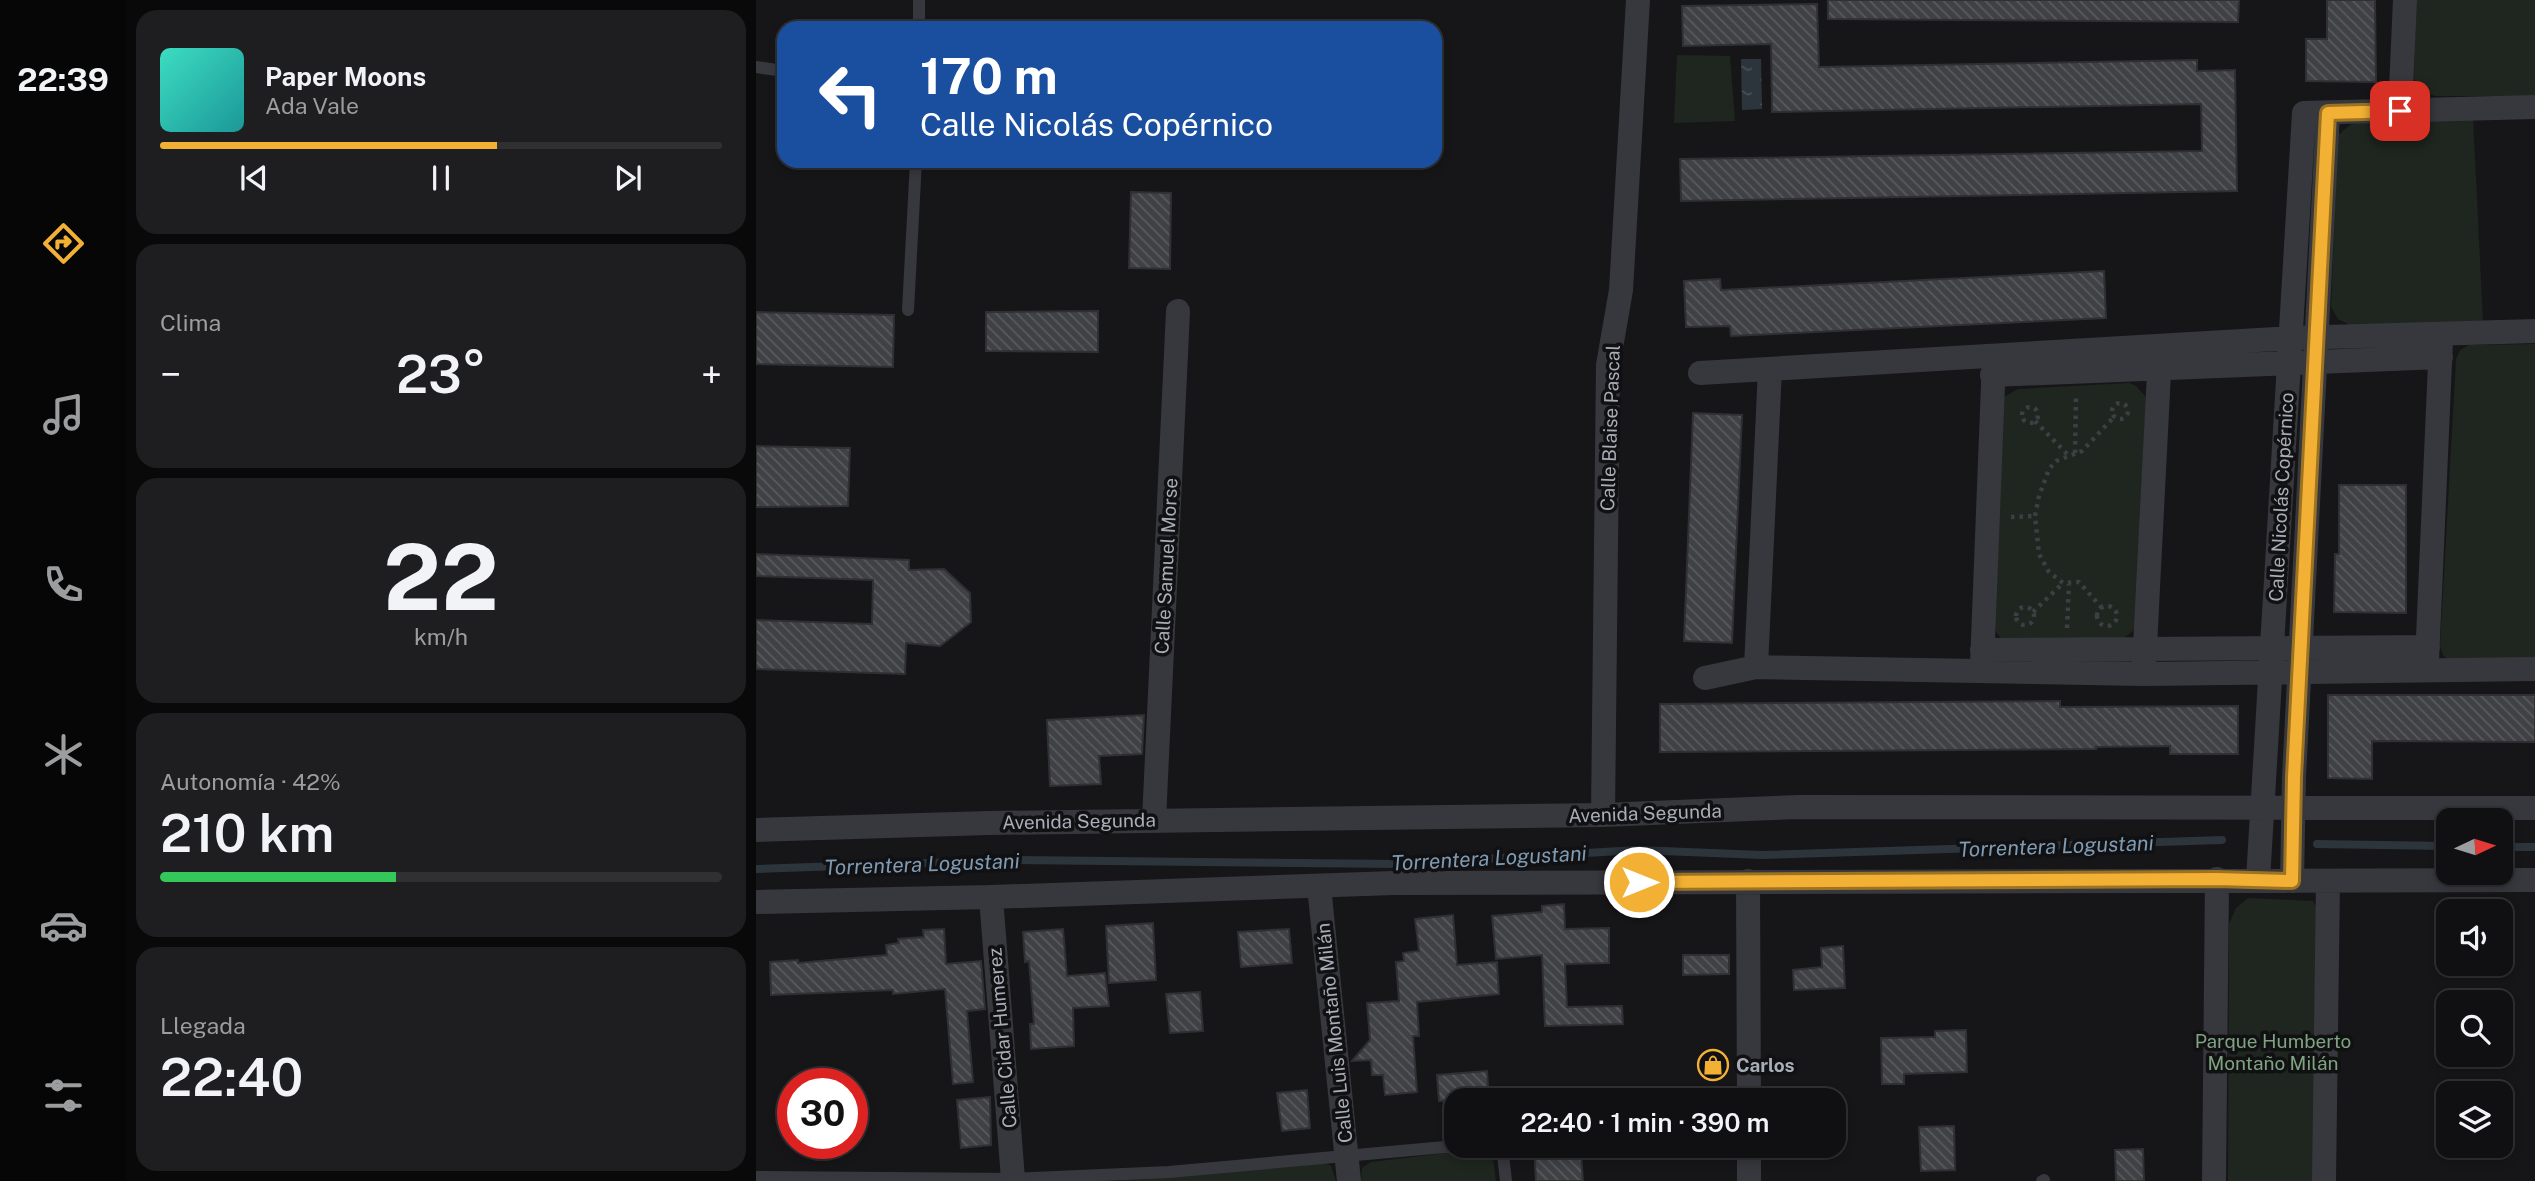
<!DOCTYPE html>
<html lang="es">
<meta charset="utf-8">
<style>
:root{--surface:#101012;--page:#1e1e20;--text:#f1f3f6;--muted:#9c9d9f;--line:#303032;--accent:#f2b134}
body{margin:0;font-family:"Public Sans",sans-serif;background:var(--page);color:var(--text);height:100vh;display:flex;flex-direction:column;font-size:26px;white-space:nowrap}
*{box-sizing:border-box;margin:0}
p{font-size:23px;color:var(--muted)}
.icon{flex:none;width:38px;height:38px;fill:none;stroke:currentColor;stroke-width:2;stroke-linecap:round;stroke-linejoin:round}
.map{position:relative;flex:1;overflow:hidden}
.details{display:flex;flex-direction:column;gap:10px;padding:10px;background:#09090a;width:630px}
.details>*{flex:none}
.hud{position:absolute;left:21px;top:21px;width:665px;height:147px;border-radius:21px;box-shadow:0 4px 10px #0003,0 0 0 2px var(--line);background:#1a4fa0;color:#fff;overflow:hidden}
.needle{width:46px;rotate:86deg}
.buttons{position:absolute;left:1680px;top:808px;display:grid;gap:14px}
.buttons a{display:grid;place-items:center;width:77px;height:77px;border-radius:14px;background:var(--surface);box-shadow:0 4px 10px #0003,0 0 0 2px var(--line);font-size:35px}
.speed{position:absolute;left:21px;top:1068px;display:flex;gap:14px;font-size:35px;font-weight:700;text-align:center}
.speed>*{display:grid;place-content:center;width:91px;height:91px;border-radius:50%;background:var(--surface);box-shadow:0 4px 10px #0003,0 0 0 2px var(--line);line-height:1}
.speed .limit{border:10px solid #d22;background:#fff;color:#111}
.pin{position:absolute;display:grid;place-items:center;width:60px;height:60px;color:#fff;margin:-30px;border-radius:14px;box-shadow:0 4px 10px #0006}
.me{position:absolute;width:77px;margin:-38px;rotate:90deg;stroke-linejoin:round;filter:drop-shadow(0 0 5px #0008)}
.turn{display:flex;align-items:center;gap:24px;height:147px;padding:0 28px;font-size:32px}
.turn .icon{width:91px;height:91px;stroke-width:2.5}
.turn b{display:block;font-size:49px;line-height:60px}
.big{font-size:52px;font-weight:600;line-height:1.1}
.details .tile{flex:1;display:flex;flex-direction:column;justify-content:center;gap:10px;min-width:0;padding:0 24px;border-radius:21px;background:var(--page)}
.details .dial{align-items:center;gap:0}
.dial b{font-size:91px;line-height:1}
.song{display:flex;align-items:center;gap:21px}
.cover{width:84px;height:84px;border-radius:10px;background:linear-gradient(135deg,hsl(170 70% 55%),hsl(180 70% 35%))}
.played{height:7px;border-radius:4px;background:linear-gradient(90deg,var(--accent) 60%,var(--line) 60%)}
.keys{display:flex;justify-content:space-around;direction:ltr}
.heat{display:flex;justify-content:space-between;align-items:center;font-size:38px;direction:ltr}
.charge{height:10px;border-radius:5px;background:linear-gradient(90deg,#34c759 42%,var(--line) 0)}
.trip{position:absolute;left:688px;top:1088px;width:402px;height:70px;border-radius:21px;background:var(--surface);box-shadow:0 4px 10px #0003,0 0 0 2px var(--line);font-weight:600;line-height:70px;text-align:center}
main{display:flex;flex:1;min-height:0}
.tab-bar{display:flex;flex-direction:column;width:126px;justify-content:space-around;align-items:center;background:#060607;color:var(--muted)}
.tab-bar .icon{width:49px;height:49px}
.tab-bar .selected{color:var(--accent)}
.tab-bar b{font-size:32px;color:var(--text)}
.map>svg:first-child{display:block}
.green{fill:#1e261f}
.water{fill:url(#water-ripples)}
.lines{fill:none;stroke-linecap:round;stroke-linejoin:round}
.stream{stroke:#2c353c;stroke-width:8}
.building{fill:url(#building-back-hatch);stroke:#303034;stroke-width:2}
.path{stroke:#3d3f44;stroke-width:4.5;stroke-dasharray:3.5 5;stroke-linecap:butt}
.service{stroke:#37383d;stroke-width:12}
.minor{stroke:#37383d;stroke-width:24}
.route-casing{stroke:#9d7322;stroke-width:18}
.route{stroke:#f2b134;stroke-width:12}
.labels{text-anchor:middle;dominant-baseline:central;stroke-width:7;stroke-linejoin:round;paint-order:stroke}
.street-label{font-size:19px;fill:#a8adb8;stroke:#111113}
.park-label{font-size:19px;fill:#7fa381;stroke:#111113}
.poi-label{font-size:19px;font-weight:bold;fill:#a8adb8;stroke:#111113;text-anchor:start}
.water-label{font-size:21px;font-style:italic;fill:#7f9bb3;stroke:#111113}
</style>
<main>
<nav class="tab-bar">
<b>22:39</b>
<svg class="icon selected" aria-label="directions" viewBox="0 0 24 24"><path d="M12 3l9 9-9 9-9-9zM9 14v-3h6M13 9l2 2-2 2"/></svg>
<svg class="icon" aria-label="music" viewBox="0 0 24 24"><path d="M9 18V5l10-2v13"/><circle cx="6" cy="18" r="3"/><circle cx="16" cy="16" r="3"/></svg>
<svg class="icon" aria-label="phone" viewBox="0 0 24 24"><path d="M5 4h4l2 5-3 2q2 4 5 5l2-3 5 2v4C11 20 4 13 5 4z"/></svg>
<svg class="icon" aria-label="climate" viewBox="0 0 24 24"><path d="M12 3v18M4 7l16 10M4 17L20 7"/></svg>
<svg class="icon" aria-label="car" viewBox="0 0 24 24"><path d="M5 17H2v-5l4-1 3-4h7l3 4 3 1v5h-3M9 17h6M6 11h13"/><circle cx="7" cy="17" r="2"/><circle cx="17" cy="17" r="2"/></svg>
<svg class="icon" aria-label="filters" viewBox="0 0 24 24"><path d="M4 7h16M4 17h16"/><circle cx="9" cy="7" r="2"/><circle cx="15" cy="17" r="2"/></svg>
</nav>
<section class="details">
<div class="tile">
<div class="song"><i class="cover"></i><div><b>Paper Moons</b><p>Ada Vale</p></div></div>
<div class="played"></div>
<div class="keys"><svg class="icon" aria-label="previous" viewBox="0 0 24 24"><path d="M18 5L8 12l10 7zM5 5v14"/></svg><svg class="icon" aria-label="pause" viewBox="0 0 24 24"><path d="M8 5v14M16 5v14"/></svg><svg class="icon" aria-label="next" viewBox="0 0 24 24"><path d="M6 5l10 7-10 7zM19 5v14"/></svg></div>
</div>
<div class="tile"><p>Clima</p>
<div class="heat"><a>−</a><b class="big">23°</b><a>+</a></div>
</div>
<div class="tile dial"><b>22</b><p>km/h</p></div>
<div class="tile"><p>Autonomía · 42%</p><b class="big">210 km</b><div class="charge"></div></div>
<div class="tile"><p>Llegada</p><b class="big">22:40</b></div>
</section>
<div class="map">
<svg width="1779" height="1181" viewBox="0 0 1779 1181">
<defs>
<pattern id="water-ripples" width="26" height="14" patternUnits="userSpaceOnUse" patternTransform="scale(1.75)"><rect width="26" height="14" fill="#2c353c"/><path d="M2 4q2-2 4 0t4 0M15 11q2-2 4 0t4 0" fill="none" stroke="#485056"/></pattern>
<pattern id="building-back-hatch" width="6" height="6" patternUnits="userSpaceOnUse" patternTransform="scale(1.75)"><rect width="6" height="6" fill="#404145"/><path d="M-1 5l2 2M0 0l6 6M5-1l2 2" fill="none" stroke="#595a5e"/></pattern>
</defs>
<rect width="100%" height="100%" fill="#161618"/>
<path class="green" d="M1660,0h119v96h-99c-12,-2 -17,-6 -22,-17z
M921,55l53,1 5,65 -61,2z
M1717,118l10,203 -133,4 -12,-6 -7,-12 7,-172 12,-10 12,-4z
M1779,344v318h-84l-8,-7 -3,-9 16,-287 4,-9 9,-5z
M1373,383l7,3 10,11 -10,226 -3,8 -13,10 -119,-3 -5,-6 -3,-14 11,-221 14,-8z
M1492,898l65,3 6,11 -2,269h-89l1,-257 7,-16z
M723,1149l11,3 3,6 3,23h-135l1,-13 9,-6z
M569,1163l6,3 5,15h-223z"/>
<path class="water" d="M985,59h20l1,50 -20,1z"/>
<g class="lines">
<path class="stream" d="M1561,844l131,2
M1745,847h34
M0,869l258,-9 386,4 237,-14 125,5 460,-15"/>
</g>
<path class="building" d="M1072,0h411l-1,22 -410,-3z
M1571,0h48l1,82 -70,-1v-42h21z
M1061,4l2,63 378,-7v11l38,-1 2,121 -556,10 -1,-42 522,-8 -1,-47 -429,8 -1,-68 -88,2 -1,-40z
M375,192l40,1 -1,76 -41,-1z
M1348,271l2,47 -375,18 -1,-10 -44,1 -2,-46 36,-2 1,11z
M342,311v41l-112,-1v-39z
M0,312l138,3 -1,52 -137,-3z
M937,413l49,2 -10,228 -48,-2z
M0,446l94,2 -2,58 -92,1z
M1583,485h67v128l-72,-1 1,-58h4z
M0,554l153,6v10l35,-1 26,24 1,29 -31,24 -34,-3 -1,31 -149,-5v-49l116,4 1,-44 -117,-4z
M1572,695h207v47l-163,-1v38l-44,-1z
M1304,701v6l178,-1v48h-68v-8l-74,1v2l-436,3v-48z
M388,715l-2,39 -43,2 2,28 -51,2 -3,-66z
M808,904l1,25 44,-1v35l-44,1 2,43 55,-1 1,18 -78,2 -3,-71 -46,4 -4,-43 50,-4v-6z
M697,915l4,50 40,-3 2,32 -82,8 2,34h-6l4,56 -32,3 -2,-20h-11l-1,-15 -19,1 18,-21 -3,-37 32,-2 -3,-39 8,-1 -1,-8 16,-2 -4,-32z
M397,923l3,57 -47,3 -3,-57z
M188,929l2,35 35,-3 4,48 -18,2 6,71 -20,2 -8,-95 -52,5v-4l-122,5 -1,-33 28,-2v3l89,-8 -1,-10 13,-2 -1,-4 26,-2 -1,-7z
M307,929l4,47 38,-3 4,33 -36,2 1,38 -43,3 -1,-25h4l-5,-63 -4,1 -2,-30z
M533,929l3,34 -51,4 -3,-35z
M1087,946l2,42 -51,2 -1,-20 29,-3 -1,-19z
M927,955h46v19l-46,1z
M444,992l3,39 -33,2 -4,-39z
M1210,1030l1,42 -63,2v10h-22l-1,-46 54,-1v-6z
M731,1071l2,30h-50l-2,-26z
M551,1090l3,38 -28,3 -5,-38z
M234,1097l1,48 -30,3 -4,-48z
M1198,1126l1,44 -34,1 -2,-44z
M778,1146h35v10l12,-1 2,26h-47z
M1387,1149l1,32h-28l-1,-31z"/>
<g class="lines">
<path class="path" d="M1356 411a8 8 0 1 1 16 0a8 8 0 1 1-16 0Z
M1266 415a8 8 0 1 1 16 0a8 8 0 1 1-16 0Z
M1279,421l33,34
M1319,453l1,-59
M1255,517l24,-1
M1341 616a10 10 0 1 1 20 0a10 10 0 1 1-20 0Z
M1260 616a9 9 0 1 1 18 0a9 9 0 1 1-18 0Z
M1346,608l-23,-26 -16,1 -14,-11 -10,-18 -4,-38 4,-20 10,-27 7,-8 26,-10 32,-34
M1277,612l30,-29
M1311,628l2,-44"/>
<path class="service" d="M163,0v28
M0,67l28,4
M152,310l8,-149
M746,1146l4,35
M0,1177l257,2 156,-7 287,-26
M1286,1181l2,-1"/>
<path class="minor" d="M1644,111l5,-111
M944,373l591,-35 244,-7
M1236,375l449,-18
M1226,650l446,-3
M1671,661l14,-321
M1226,665l12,-306
M1388,666l16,-313
M1000,667l14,-298
M949,678l51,-11 387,7 392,-5
M847,815l5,-450 13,-75 17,-290
M398,820l24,-509
M0,830l233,-7 614,-8 196,-8 736,1
M1502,880l46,-767 231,-6
M992,881l1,220
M1536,881l2,-104 34,-664
M563,886l30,295
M235,897l22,282
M0,902l235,-5 403,-14 1141,-3
M993,1146v35
M1458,1181l3,-302
M1568,1181l4,-300"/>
</g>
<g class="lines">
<g class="route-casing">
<path id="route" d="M883,882l578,-3 75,2 2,-104 34,-664 72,-2"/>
</g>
<use href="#route" class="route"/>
</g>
<defs>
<g id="shop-ring" transform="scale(1.575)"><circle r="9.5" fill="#111113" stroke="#f2b134" stroke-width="1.5"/><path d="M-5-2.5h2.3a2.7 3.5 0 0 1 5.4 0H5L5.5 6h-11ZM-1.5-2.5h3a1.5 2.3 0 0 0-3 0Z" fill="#f2b134"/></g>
</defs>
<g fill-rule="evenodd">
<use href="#shop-ring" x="957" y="1065"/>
</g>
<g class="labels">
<g class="street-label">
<text transform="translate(854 428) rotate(-88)">Calle Blaise Pascal</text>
<text transform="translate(1525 497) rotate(-87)">Calle Nicolás Copérnico</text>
<text transform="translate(410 566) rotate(-87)">Calle Samuel Morse</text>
<text transform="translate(889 813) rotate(-2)">Avenida Segunda</text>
<text transform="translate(323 821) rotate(-1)">Avenida Segunda</text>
<text transform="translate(578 1033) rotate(-96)">Calle Luis Montaño Milán</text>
<text transform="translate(246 1038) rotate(-95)">Calle Cidar Humerez</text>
</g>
<g class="park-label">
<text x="1517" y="1041">Parque Humberto<tspan x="1517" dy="22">Montaño Milán</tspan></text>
</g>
<g class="poi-label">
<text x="980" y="1065">Carlos</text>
</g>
<g class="water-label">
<text transform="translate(1300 846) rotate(-2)">Torrentera Logustani</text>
<text transform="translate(733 858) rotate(-3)">Torrentera Logustani</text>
<text transform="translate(166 864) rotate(-2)">Torrentera Logustani</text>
</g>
</g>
</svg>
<div class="buttons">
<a><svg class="needle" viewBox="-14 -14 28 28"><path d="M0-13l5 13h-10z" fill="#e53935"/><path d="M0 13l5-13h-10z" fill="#9c9d9f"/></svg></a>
<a><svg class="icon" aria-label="sound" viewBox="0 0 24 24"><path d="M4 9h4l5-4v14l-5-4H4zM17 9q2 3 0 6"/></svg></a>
<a><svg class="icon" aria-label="search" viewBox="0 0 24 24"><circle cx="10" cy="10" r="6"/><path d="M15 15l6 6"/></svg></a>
<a><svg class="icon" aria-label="layers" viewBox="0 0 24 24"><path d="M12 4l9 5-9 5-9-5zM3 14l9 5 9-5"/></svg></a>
</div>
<div class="speed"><div class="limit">30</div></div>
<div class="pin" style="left:1644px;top:111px;background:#d93025"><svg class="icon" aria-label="arrive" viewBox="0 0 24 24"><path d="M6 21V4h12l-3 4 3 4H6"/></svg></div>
<svg class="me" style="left:883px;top:882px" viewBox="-20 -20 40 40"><circle r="17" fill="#f2b134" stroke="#fff" stroke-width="3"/><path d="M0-11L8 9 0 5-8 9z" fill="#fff"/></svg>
<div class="trip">22:40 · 1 min · 390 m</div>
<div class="hud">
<div class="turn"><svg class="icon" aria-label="left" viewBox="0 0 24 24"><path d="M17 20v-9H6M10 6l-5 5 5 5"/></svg><div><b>170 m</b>Calle Nicolás Copérnico</div></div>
</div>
</div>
</main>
